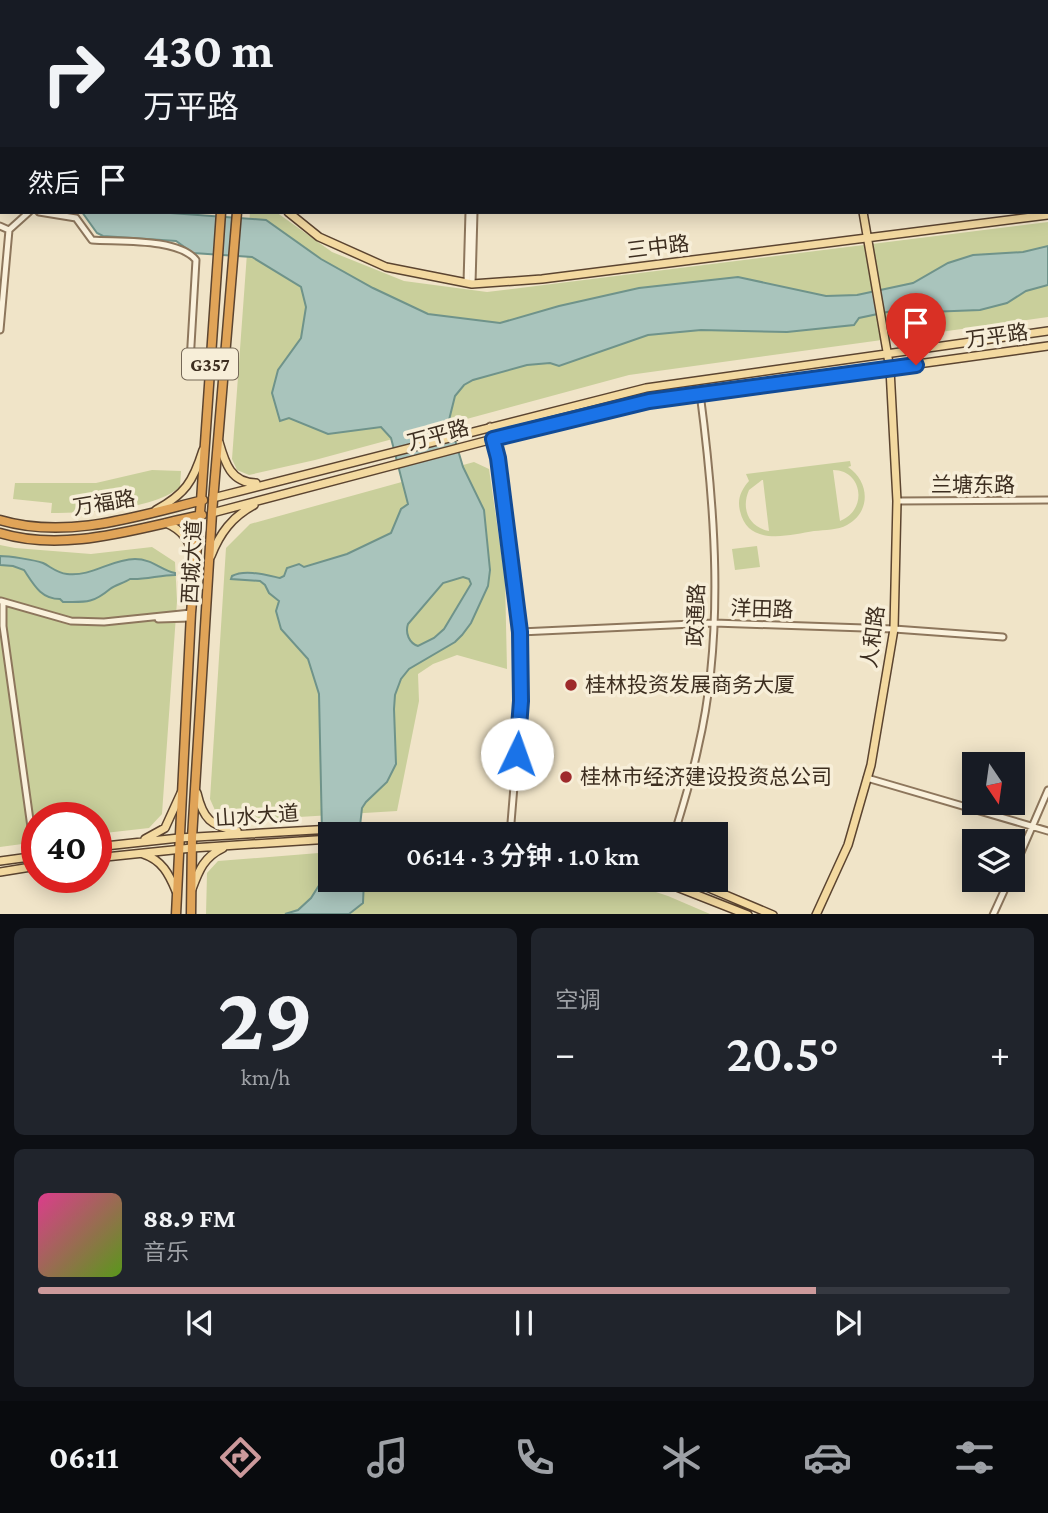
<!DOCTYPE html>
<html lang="zh">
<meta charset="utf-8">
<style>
:root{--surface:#171b24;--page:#20242c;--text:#f1f3f6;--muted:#9ea1a6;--line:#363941;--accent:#cc999b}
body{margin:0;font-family:"Crimson Pro","Noto Sans SC",serif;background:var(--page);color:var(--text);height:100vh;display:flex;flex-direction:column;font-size:26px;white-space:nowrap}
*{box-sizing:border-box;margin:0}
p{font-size:23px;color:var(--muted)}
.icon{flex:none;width:38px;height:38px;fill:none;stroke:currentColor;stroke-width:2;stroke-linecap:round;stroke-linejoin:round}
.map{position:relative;height:914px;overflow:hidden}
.side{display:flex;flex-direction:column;gap:14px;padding:14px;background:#0d0f14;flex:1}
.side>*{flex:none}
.guide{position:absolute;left:0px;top:0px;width:1048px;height:214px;box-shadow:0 4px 18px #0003;background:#171b24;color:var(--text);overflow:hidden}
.needle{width:46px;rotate:167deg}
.controls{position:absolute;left:962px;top:752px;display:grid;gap:14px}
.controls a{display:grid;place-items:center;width:63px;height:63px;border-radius:0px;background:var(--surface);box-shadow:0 4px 18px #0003;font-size:35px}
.speed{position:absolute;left:21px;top:802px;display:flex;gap:14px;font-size:35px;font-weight:700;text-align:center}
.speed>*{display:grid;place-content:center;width:91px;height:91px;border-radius:50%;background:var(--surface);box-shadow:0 4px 18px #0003;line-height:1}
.speed .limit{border:10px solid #d22;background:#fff;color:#111}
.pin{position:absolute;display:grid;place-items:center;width:60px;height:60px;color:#fff;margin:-72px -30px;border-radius:50% 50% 50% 0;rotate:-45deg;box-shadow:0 0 7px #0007}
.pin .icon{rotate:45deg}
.me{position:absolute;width:77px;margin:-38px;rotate:3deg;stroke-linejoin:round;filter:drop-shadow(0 0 5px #0008)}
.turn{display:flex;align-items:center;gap:24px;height:147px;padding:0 28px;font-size:32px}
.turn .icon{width:91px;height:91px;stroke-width:2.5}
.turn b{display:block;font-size:49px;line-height:60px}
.then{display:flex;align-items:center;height:66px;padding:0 28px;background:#0003;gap:14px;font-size:26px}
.big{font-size:52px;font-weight:600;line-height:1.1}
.side .widget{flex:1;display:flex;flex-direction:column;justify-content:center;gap:10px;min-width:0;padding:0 24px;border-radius:10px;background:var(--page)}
.side .dial{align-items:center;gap:0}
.dial b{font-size:91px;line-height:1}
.song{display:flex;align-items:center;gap:21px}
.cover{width:84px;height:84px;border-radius:10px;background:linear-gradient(135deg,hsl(330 70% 55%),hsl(90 70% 35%))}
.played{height:7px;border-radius:4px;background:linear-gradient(90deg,var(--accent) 80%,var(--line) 80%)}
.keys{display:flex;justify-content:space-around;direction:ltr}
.heat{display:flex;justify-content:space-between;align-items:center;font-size:38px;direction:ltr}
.side .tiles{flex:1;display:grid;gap:14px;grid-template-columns:1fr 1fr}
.widget:last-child{grid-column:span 2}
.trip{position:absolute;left:318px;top:822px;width:410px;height:70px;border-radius:0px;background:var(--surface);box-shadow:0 4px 18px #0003;font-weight:600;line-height:70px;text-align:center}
.tab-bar{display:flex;height:112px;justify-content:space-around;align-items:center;background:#090b0e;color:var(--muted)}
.tab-bar .icon{width:49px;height:49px}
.tab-bar .selected{color:var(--accent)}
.tab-bar b{font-size:32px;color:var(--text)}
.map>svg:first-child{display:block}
.green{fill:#c9cf9b;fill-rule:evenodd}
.water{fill:#a9c4bc;stroke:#6f938a;stroke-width:2;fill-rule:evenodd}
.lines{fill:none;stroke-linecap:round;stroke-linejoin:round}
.minor-casing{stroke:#8d765c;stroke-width:9}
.major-casing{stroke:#5b4430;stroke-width:10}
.highway-casing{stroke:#5b4430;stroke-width:11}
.minor{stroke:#faf1dc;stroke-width:5}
.major{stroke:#f3d9a0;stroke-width:7}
.highway{stroke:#e0a458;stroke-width:8}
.route-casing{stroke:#114b97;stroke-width:18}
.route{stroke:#1a73e8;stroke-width:12}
.poi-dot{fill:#9e2a2b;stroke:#f7eed8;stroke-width:2.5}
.labels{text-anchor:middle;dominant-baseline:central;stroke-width:7;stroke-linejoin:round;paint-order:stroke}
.shield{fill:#f7eed8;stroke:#756857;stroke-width:2}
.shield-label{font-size:19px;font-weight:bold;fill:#3d2e20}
.street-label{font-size:21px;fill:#3d2e20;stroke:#f7eed8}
.poi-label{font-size:21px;fill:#3d2e20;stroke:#f7eed8;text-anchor:start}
</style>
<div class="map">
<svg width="1048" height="915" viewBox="0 0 1048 915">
<rect width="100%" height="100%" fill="#f0e4c8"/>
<path class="green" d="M250,212h26l56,40 72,29 83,11 561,-70v95l-419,58 -314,85 -66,15 -12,-5 -5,-11z
M850,461l1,5 -3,1c22,15 23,45 -1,58 -9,5 -22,5 -33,6 -25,4 -66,16 -74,-20 -3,-12 1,-21 9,-30l-3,-7zM833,470c30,0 35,40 7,51zM762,480h1l6,51c-21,-4 -28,-23 -20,-41z
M474,462l15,7 16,110 2,90 -50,-14 -24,9 -15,10 1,27 -22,110 -165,10 -14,-4 -8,-18 16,-251 24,-24z
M152,470l29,1 -1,16c-27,23 -94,26 -129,26l1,-10 -39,-4 2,-16h81z
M0,545l15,3 76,6 61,-7 23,15 2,39 -15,213 -13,14 -53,6v-17h-59v25l-37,5z
M757,546l3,21 -25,3 -3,-21z
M331,852v28h289l48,16 42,18 -504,1 1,-42 11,-12z"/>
<path class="water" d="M82,212h75l109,8 55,39 52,29 55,26 72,9 59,-17 80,-18 99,-11 88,19 31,-1 56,-12 35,-20 25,-8 50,-3 25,-6v39l-22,6 -19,12 -27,7 -52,2 -22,-4 -47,10 -5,7 -67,7 -86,-2 -53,5 -89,31 -9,-3 -23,2 -54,15 -9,5 -9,11 -6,24 14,47 21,43 6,60 -2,16 -17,37 -9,12 -7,7 -46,27 -8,10 -6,16 -1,14 2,55 -9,18 -21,20 -4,6 -3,27h-28v45h33l-1,23 -14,11h-64l13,-4 13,-12 12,-19 2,-16 -3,-30 -3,-139 -11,-35 -27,-30 -5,-18 3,-10 -10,-8 -4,-8 -5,-4 -29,-2 1,-3c13,-7 34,-1 48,2l4,-2 3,-8 12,-4 5,3 43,-13 44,-21 10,-24 7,-5 -17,-66 -10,-11 -53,7 -39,-16 -9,3 -8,-28 6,-23 23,-32 5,-31 -5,-20 -49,-30 -59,-4 -17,-12 -73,-5 -6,-3zM463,577l6,2 2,5 -27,45 -10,9 -16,8c-9,-3 -13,-13 -10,-22l35,-41z
M0,556c9,0 35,4 43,7 8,4 14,10 24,11 25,3 44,-15 68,-15 17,0 26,11 40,14v2c-15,0 -30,5 -45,4 -6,4 -15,6 -20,10 -18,15 -25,13 -47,13l-3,-3c-19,0 -26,-14 -36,-29l-11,-4 -13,-1z"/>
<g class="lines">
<g class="minor-casing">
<path id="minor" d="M10,0l2,2
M479,2l1,-2
M485,2v-2
M0,50l2,2
M0,165l2,2
M39,212l37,6 16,22c28,2 86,-2 104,20l-6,102
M0,226l9,4 -9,100
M9,230l20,-18
M467,283l2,-71
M472,284l2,-72
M490,426l8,32 22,174 1,69 -11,134
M897,501l151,-1
M1,601l70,20 33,1 87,-9
M3,602v24l32,230
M158,619l32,-1
M520,632l194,-9 180,6 109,8
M867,778l181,53
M674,835c9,-29 18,-58 24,-87 27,-114 17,-241 2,-355
M1013,871l35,-81
M993,915l16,-35"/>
</g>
<g class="major-casing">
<path id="major" d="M30,0l3,2
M461,0l6,2
M830,0v2
M946,2l10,-2
M288,212l31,25 67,30 86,17 70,-5 506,-64
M219,442c6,21 12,41 37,41
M213,498l433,-110 402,-57
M156,510c29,-16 37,-28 47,-60
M212,513l281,-74 156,-38 399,-55
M166,523c18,8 22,17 29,35
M211,556c9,-23 21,-39 43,-51
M197,793c6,26 14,33 40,38
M145,839l20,-11 16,-35
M96,847l83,-9 188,-11 69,1 69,7
M143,854c19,6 26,20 33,37
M96,858l96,-10 139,-9
M0,861l37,-5
M0,872l37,-6
M659,880l89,35
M690,880l83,35
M192,889c7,-19 12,-32 31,-41
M816,915l32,-70 23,-80 23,-136 3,-128 -7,-132 -27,-157"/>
</g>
<g class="highway-casing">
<path id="highway" d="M239,2v-2
M258,2v-2
M0,520c67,20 138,-4 203,-20
M0,533c66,20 137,-5 202,-18
M176,915l15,-302 10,-112 20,-289
M191,915l1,-77 20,-325 25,-301"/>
</g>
<use href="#minor" class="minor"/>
<use href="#major" class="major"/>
<use href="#highway" class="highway"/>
</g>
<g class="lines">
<g class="route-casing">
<path id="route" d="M517,754l4,-53 -1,-69 -22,-174 -5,-19 156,-38 267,-36"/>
</g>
<use href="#route" class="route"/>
</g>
<g class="poi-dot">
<circle cx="571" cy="685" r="7"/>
<circle cx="566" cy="777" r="7"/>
</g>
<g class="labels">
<rect class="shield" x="182" y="348.5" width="56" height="31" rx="5"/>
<g class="shield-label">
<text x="210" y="364">G357</text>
</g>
<g class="street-label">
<text transform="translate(658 247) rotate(-7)">三中路</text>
<text transform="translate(997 336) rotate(-8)">万平路</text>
<text transform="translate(438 435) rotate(-15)">万平路</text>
<text x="973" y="485">兰塘东路</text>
<text transform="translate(104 503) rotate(-9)">万福路</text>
<text transform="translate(192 562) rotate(-87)">西城大道</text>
<text transform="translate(762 609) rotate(2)">洋田路</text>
<text transform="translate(696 615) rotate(-88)">政通路</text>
<text transform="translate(873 637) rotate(-83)">人和路</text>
<text transform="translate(257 816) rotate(-4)">山水大道</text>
</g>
<g class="poi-label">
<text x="585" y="685">桂林投资发展商务大厦</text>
<text x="580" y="777">桂林市经济建设投资总公司</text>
</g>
</g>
</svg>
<div class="controls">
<a><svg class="needle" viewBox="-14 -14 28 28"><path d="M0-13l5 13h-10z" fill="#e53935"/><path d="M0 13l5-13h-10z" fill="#9ea1a6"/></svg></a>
<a><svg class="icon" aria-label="layers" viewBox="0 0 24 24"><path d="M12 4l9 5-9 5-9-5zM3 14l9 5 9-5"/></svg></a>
</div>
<div class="speed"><div class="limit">40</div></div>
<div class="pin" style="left:916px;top:365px;background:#d93025"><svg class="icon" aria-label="arrive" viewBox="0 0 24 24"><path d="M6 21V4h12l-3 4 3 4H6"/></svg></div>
<svg class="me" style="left:517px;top:754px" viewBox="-20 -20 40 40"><circle r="19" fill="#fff"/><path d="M0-13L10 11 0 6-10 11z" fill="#1a73e8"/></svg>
<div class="trip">06:14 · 3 分钟 · 1.0 km</div>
<div class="guide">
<div class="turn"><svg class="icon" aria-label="right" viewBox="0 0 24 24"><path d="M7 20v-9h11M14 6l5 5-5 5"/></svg><div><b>430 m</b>万平路</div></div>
<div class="then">然后<svg class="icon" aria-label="arrive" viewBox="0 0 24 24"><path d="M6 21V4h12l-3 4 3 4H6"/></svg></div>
</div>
</div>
<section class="side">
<div class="tiles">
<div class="widget dial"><b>29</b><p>km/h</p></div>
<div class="widget"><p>空调</p>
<div class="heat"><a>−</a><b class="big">20.5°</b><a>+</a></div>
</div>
<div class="widget">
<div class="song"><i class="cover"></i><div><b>88.9 FM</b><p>音乐</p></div></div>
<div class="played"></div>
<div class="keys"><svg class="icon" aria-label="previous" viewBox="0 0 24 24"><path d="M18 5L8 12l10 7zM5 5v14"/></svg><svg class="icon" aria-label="pause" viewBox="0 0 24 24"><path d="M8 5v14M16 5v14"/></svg><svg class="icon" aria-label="next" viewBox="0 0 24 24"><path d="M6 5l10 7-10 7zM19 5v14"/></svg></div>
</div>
</div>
</section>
<nav class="tab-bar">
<b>06:11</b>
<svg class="icon selected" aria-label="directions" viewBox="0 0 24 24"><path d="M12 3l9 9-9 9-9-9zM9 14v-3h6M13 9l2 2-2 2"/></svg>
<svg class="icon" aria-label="music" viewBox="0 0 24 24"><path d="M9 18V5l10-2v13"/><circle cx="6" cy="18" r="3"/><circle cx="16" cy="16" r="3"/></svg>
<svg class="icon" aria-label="phone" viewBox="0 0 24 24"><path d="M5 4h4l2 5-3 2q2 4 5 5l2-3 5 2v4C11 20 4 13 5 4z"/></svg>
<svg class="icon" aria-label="climate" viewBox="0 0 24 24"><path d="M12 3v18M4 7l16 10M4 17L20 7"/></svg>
<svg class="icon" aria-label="car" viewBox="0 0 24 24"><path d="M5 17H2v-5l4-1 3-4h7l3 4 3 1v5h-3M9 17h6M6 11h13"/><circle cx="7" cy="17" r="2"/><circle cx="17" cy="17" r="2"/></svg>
<svg class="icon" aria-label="filters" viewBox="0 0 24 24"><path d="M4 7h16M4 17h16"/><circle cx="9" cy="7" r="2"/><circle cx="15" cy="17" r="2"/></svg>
</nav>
